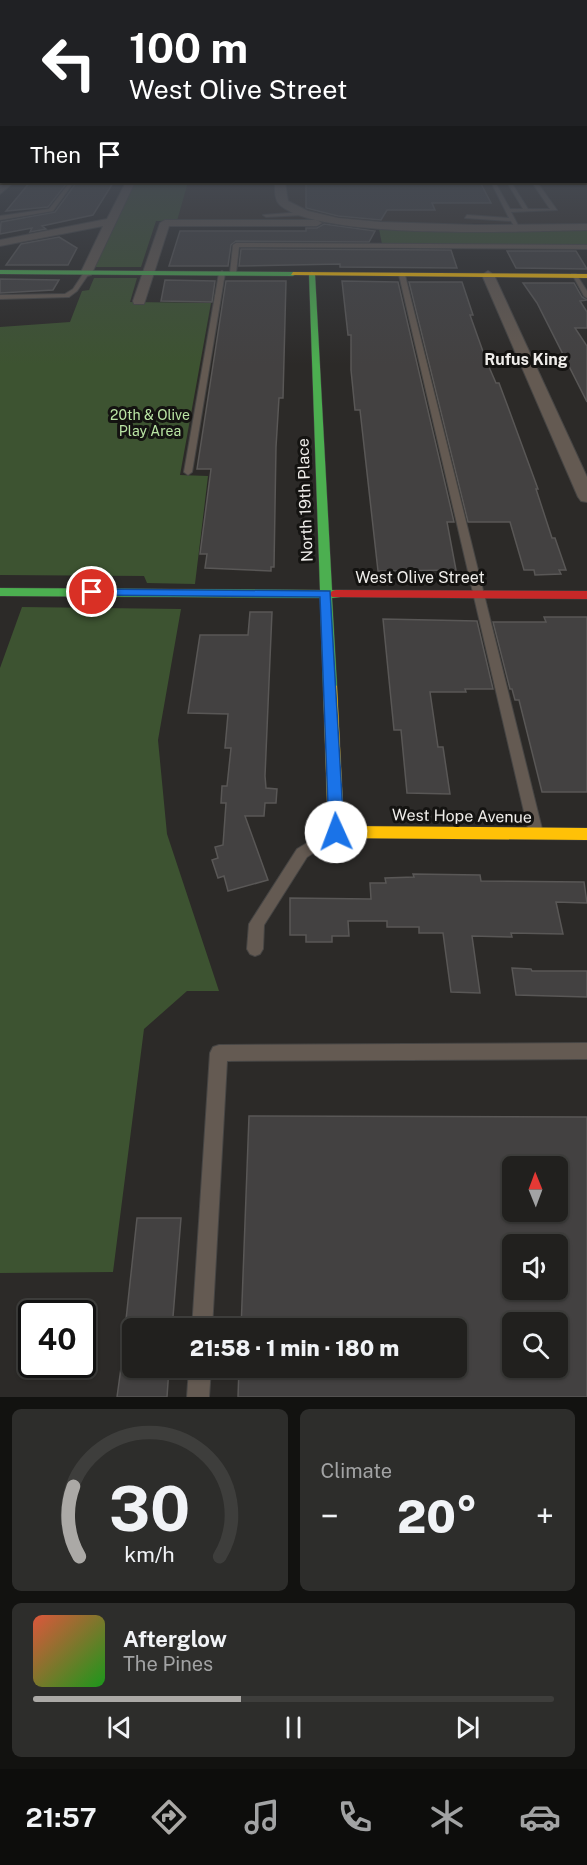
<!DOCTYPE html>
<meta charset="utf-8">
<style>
:root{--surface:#21201e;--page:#2d2d2b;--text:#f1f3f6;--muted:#a2a3a4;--line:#3e3e3c;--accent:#aba9a6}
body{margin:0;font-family:"Public Sans",sans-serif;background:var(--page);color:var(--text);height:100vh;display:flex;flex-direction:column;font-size:22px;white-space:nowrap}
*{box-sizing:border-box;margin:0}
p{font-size:20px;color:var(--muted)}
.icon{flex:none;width:33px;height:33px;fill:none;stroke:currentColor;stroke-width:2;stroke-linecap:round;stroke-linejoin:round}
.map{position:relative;height:1397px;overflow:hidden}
.drawer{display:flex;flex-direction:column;gap:12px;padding:12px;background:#121210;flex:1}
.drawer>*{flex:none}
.banner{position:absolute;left:0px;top:0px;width:588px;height:183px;box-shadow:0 2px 4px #0004,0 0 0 2px var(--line);background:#202124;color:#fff;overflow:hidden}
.needle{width:39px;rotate:359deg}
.buttons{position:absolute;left:502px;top:1156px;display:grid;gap:12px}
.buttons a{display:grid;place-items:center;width:66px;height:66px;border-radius:9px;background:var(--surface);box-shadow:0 2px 4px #0004,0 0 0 2px var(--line);font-size:30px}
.speed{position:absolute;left:18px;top:1300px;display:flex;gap:12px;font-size:30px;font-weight:700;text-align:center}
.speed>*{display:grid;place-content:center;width:78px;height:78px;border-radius:50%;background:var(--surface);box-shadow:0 2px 4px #0004,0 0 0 2px var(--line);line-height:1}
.speed .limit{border:3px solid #111;border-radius:9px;background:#fff;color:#111}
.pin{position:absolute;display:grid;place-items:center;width:51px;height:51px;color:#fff;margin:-26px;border:3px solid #fff;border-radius:50%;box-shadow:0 2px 6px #0007}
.me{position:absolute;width:66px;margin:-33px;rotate:358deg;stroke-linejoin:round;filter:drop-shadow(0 0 4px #0008)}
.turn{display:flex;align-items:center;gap:21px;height:126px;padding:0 30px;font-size:27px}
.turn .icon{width:78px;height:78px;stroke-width:2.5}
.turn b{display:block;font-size:42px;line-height:51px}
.then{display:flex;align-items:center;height:57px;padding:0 30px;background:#0003;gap:12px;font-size:22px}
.big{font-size:45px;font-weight:800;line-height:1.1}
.drawer .card{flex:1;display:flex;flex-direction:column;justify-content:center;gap:9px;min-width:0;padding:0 21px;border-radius:9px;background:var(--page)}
.drawer .dial{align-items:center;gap:0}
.dial svg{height:156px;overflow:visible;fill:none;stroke:var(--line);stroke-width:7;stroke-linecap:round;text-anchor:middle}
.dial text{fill:var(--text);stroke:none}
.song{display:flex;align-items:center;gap:18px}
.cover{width:72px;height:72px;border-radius:9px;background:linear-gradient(135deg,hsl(10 70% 55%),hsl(120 70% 35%))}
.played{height:6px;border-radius:3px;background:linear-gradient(90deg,var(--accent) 40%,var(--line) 40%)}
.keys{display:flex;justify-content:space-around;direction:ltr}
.heat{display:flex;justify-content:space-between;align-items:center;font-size:33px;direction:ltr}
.drawer .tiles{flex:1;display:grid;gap:12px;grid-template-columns:1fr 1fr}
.card:last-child{grid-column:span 2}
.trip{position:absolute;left:122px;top:1318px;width:345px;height:60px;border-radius:9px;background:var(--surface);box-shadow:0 2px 4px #0004,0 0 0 2px var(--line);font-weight:800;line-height:60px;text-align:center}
.menu{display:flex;height:96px;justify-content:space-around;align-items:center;background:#0d0d0c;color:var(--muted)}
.menu .icon{width:42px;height:42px}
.menu .selected{color:var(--accent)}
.menu b{font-size:27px;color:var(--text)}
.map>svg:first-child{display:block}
.built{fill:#372f28}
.green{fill:#3d5331}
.building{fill:#434141;stroke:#595756;stroke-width:1.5;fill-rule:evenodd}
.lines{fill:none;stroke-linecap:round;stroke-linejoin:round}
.lane-casing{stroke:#464544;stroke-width:2}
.street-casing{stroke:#464544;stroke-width:2}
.fast-casing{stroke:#464544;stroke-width:1}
.slow-casing{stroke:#464544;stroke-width:1}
.jam-casing{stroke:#464544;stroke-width:1}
.lane{fill:#645a52;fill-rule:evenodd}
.street{fill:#645a52;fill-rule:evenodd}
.fast{fill:#4caf50;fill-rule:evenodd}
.slow{fill:#ffc107;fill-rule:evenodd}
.jam{fill:#c62828;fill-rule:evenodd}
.route{fill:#1a73e8;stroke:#114b97;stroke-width:1.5}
.labels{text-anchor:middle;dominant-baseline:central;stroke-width:6;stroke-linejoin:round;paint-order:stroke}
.far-park-label{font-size:14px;fill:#bae5a4;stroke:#141311}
.far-quarter-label{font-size:16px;font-weight:bold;fill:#efedea;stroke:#141311}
.street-label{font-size:16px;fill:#efedea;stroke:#141311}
</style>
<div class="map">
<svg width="587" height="1397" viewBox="0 0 587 1397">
<rect width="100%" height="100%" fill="#2c2a28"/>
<path class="built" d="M587,169v55l-204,-1 -56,-7 -19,5h-131l11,-39h398z"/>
<path class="green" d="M135,182h53l-11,39h-21l-15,46h-46z
M379,229l208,1v15l-205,-1z
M94,278h43l-7,24 81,1 -31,172 28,1 -13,108 -48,-1 -3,-7 -144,-1v-248l70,-5 12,-31 7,-1z
M22,607l159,2 -23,131 9,94 52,157h-32l-43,38 -31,243 -113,1v-605z"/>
<path class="building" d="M30,182l37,1 -19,24 -42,4z
M306,182h174l11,21h-59l3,7h-48l-6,10 -43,-4 -32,-8z
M76,183h37l-20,32 -51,11 4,3 -16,3 2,-4 -32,6 1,-12 54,-10z
M324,224l51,7 -6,11 -133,-1 -5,4 -3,21h-59l11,-35h126v-3h11z
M59,237l18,11 -9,17h-62l15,-21z
M241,249l210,1 6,18 -117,-1v-3l-101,2z
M507,251h69l11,18 -71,-1z
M0,279l59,1 -6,10 -53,3z
M165,280l50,1 -3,21 -51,-1z
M226,281h60l-3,117h-4l-3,49 -2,120h-3v4l-66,-3 2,-14h-7l11,-85h-14z
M342,281l56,1 56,240h-7l9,48 -78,1 -18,-161h-5l-4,-40v-35h-3z
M409,282h53l11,33h-3l16,45 10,23h3l9,24 30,82h-2l16,49h3l11,32h-7l2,4 -26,1 -1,-5h-10l-14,-48h-42z
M523,283h51l8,14 5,3 -7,1 7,11v16h-12l12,18v56l-50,-99z
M250,612h22l-7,164 1,12 11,1 -1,14h-11l-1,13h-19l23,64 -40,11 -4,-15 -6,2 -6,-18 6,-2 -3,-11 8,-2 3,-42h-5l1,-17h5l4,-38h-6l3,-34 -40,-1 12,-78h48z
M544,617h43v175h-45l-23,-92h-4l-3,-11h-2l-17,-67h53z
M383,619l94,2 16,68h-28l1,3h-36l8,55h5l7,47 -43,-1 -6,-63h-7z
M413,874l67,1 1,6 103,1 3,21 -31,-1 7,32 -52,-1 1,4 -40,-1 8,57 -29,-1 -8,-59h-24v-6h-32v-6h-39l1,15h-17v6h-26v-7h-16v-37l81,1 -1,-16h16l-1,-5 29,-1z
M512,968l19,1 1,2h55v26l-71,-2z
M249,1116l338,1v280h-349l1,-29h217v-39h-215zM513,1167h45v45h-45zM513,1245h45v45h-45zM513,1323h45v45h-45z
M137,1218h44l-9,111h-47z
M121,1368h48l-2,29h-50z"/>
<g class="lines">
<g class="lane-casing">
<path id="lane" d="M586,179h1v2h-1z
M70,182h4l-21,29 -53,9v-4l49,-7z
M491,182h4l15,27h13l-16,-27h4l17,27h22l-17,-25 -4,-2h8l20,28 -46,2 8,15 -3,2 -5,-8 -46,-3 2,-3 42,3z
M302,212l2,3 -38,2 -3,-2z
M236,243l351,2v4l-348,-2 -3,26 -3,2 -3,-2 3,-28z
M85,271l5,1 -13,19 -8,6 -69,2v-4l65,-1 8,-5z
M222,271l3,2 -33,199 -4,3 -4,-3 35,-199z
M402,273l3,2 138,558 -2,4 -5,2 -5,-2 -2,-4 -130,-558z
M572,274h4l11,17v7l-3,-2z
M335,826l5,2 2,4 -2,4 -33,21 -43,68 -1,24 -3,5 -5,2 -5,-2 -3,-5 2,-25 48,-75z
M585,1043h2v16h-2l-358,2 -15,268h-20l18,-276 3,-6 6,-2z
M189,1368h22l-2,29h-22z"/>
</g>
<g class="street-casing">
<path id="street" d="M4,182h10l-14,12v-8z
M126,182h9l-44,93 -4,1 -6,-4 22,-46 -103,20v-6l107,-21z
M275,182h10l3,19 20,10 30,7 42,4 96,3 111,-1v6c-57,1 -271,11 -308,-26 -5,-6 -4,-15 -4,-22z
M165,220h152l5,3 -5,3h-148l-24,75 -1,3h-10l-1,-3 27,-78z
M488,271l6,4 93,202v25l-6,-1 -3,-4 -96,-222z"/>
</g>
<g class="fast-casing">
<path id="fast" d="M0,270l293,2 3,2 -3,2 -293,-2z
M312,272l3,2 17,316 8,1 2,3 -2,3 -8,1 5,88 -2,3h-10l-2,-3 -3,-88 -320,-2v-8l320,2 -11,-316z"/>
</g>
<g class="slow-casing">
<path id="slow" d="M293,272l294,2v4l-296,-3z
M330,681l7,5 7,140 243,2v12l-251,-2 -6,-2 -2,-4 -5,-146z"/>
</g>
<g class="jam-casing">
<path id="jam" d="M336,590l251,1v8l-255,-2 -2,-3 2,-3z"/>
</g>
<use href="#lane" class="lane"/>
<use href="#street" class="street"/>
<use href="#fast" class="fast"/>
<use href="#slow" class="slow"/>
<use href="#jam" class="jam"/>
</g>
<linearGradient id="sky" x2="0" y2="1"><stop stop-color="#181716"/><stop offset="0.46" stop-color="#454a53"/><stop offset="1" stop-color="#454a53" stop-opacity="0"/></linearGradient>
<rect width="587" height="365" fill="url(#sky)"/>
<path class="route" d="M92,589l238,2 14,241 -2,4 -6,2 -5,-2 -2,-4 -9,-235 -233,-2v-5z"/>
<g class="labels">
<g class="far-park-label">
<text x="150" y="415">20th &amp; Olive<tspan x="150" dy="16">Play Area</tspan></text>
</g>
<g class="far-quarter-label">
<text x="526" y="359">Rufus King</text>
</g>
<g class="street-label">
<text transform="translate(305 500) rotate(-92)">North 19th Place</text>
<text x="420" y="577">West Olive Street</text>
<text transform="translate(462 816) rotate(1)">West Hope Avenue</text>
</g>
</g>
</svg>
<div class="buttons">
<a><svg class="needle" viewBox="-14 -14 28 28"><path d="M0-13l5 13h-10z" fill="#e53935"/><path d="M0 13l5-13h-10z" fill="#a2a3a4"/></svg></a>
<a><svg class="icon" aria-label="sound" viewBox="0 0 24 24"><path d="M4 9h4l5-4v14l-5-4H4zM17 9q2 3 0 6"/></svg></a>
<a><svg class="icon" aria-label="search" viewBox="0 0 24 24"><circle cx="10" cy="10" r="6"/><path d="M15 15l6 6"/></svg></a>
</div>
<div class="speed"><div class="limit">40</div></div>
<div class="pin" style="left:92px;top:592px;background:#d93025"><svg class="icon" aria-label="arrive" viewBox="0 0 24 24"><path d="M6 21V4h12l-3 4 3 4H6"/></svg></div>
<svg class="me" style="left:336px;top:832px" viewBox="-20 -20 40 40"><circle r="19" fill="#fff"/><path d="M0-13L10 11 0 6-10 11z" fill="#1a73e8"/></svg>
<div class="trip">21:58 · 1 min · 180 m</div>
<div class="banner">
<div class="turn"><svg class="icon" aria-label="left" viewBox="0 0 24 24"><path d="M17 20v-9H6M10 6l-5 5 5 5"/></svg><div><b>100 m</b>West Olive Street</div></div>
<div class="then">Then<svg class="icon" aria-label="arrive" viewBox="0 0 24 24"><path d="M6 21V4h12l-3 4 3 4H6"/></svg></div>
</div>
</div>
<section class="drawer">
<div class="tiles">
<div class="card dial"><svg viewBox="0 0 100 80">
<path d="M14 69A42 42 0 1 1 86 69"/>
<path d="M14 69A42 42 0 0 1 11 33" stroke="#aba9a6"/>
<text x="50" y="56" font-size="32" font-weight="700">30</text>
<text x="50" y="72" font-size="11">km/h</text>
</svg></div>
<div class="card"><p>Climate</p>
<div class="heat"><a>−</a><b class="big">20°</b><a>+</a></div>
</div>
<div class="card">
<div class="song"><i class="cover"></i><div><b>Afterglow</b><p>The Pines</p></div></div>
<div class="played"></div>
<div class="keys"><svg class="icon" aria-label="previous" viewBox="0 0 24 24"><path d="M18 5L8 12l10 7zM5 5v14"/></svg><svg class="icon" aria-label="pause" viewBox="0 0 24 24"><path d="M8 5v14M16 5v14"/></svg><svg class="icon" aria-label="next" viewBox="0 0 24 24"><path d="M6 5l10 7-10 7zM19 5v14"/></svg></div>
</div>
</div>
</section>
<nav class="menu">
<b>21:57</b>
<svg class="icon selected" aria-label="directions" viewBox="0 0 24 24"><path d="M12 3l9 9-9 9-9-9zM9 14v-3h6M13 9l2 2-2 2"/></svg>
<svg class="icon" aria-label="music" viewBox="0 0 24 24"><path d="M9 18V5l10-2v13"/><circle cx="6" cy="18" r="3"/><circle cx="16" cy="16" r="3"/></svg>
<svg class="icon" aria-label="phone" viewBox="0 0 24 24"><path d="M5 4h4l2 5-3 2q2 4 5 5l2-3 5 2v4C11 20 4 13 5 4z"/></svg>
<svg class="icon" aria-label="climate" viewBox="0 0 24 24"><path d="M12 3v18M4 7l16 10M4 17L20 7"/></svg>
<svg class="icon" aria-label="car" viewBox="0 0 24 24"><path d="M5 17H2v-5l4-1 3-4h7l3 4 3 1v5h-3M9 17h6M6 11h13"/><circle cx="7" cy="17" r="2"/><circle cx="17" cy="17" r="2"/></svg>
</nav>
